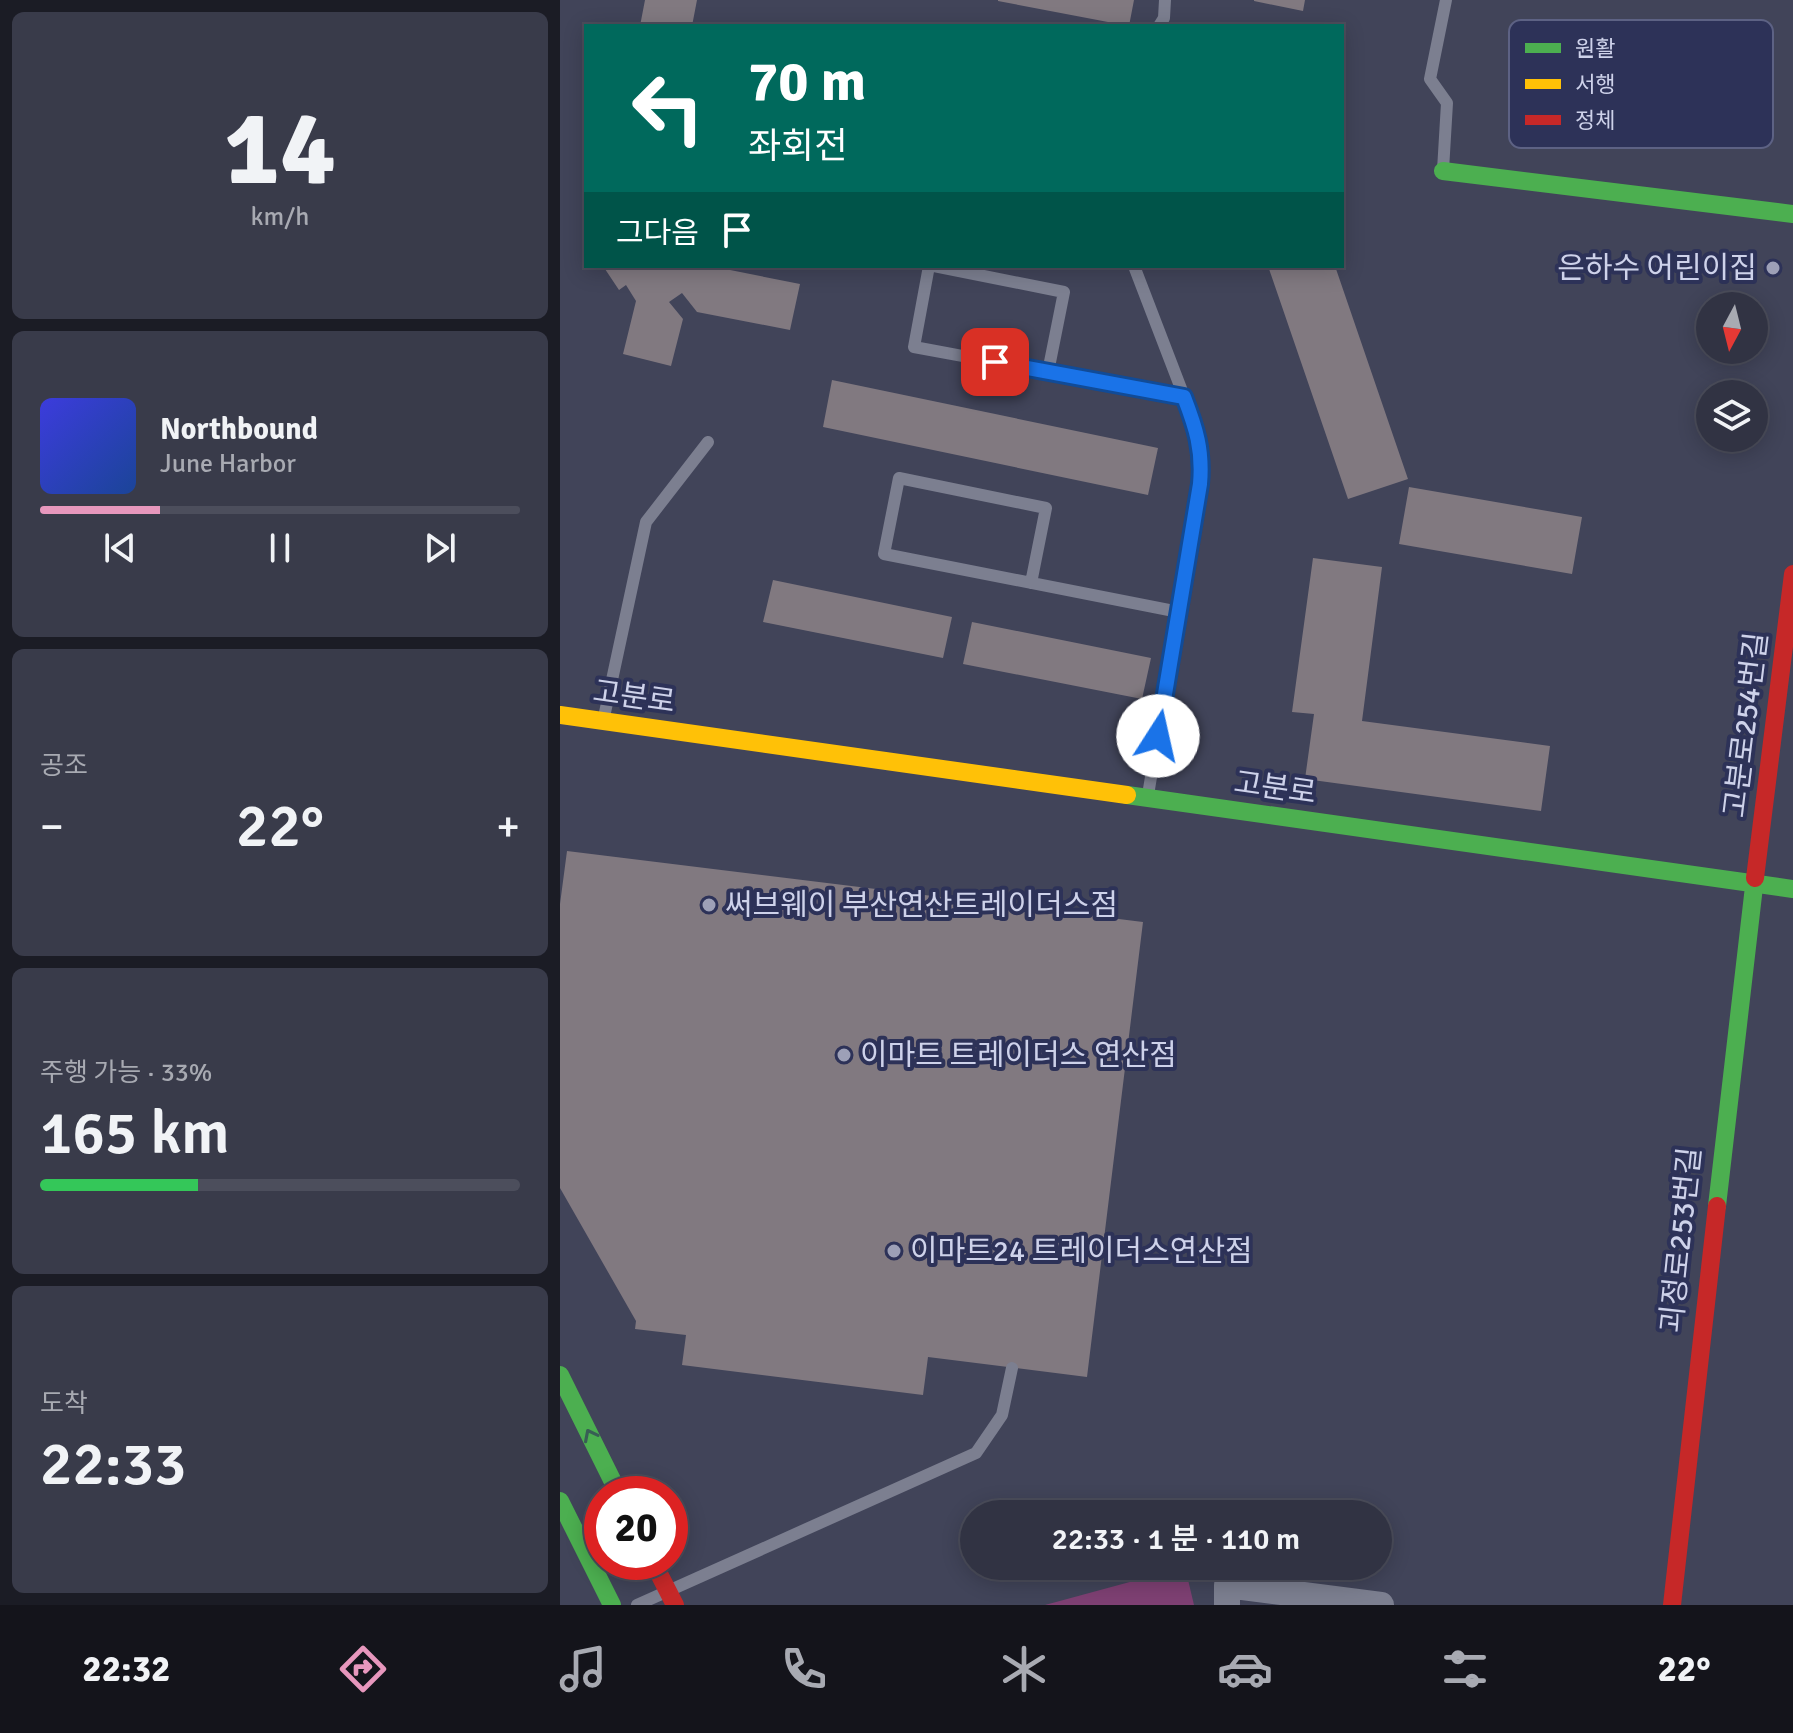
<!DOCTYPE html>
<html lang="ko">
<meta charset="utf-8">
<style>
:root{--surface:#313343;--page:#393b4a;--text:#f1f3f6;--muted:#a8aab2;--line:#4c4e5c;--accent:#e797bd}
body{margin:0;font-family:Signika,"Noto Sans KR",sans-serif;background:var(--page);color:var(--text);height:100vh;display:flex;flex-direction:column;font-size:30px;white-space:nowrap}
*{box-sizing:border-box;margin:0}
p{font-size:26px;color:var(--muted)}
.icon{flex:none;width:44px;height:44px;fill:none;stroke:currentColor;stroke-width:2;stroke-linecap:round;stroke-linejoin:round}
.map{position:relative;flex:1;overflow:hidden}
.sheet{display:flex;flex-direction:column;gap:12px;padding:12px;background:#1b1c25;width:560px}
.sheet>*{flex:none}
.guide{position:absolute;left:24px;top:24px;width:760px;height:244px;border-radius:0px;box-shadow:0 4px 20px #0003,0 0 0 2px var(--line);background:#00695c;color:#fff;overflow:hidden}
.needle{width:52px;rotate:187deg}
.controls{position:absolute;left:1136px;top:292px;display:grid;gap:16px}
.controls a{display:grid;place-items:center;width:72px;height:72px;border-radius:50%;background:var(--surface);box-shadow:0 4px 20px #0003,0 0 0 2px var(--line);font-size:40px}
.speed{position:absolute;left:24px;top:1476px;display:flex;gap:16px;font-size:40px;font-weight:700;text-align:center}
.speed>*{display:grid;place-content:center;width:104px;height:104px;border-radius:50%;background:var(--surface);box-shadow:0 4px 20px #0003,0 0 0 2px var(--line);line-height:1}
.speed .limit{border:12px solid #d22;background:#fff;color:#111}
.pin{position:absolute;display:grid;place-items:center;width:68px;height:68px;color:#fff;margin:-34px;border-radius:16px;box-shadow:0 4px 12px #0006}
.me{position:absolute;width:88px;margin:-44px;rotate:10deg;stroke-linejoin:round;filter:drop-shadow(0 0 6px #0008)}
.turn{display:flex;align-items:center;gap:28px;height:168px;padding:0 32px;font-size:36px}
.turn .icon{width:104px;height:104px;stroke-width:2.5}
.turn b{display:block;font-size:56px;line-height:68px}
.then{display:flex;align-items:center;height:76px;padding:0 32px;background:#0003;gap:16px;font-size:30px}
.big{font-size:60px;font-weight:600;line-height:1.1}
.sheet .tile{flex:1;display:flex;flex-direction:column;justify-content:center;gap:12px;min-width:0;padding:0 28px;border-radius:12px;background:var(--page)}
.sheet .dial{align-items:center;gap:0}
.dial b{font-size:104px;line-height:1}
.song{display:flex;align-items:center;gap:24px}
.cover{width:96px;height:96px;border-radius:12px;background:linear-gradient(135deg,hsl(240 70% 55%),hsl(220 70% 35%))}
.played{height:8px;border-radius:4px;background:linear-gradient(90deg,var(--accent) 25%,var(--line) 25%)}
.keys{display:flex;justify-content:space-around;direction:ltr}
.heat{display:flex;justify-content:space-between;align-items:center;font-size:44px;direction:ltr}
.charge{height:12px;border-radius:6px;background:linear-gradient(90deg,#34c759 33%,var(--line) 0)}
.trip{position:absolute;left:400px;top:1500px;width:432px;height:80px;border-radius:40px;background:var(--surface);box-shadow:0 4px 20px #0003,0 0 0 2px var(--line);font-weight:600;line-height:80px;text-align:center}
.dock{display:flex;height:128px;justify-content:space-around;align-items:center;background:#14141b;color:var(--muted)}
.dock .icon{width:56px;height:56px}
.dock .selected{color:var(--accent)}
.dock b{font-size:36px;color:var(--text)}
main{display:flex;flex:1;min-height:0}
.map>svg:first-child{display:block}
.green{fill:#7e4073}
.building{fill:#817980}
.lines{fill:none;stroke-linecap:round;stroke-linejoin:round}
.lane{stroke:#7c7f90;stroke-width:12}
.street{stroke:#7c7f90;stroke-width:26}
.fast{stroke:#4caf50;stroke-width:18}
.slow{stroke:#ffc107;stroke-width:18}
.jam{stroke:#c62828;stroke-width:18}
.oneway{stroke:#385e55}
.route-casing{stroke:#114b97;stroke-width:20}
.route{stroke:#1a73e8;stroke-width:14}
.poi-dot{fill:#9da0b7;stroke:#2d3258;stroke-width:3}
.labels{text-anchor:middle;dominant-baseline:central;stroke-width:8;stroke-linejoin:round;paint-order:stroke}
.poi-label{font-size:30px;fill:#ced2ea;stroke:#2d3258;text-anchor:start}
.street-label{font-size:30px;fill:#ced2ea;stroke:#2d3258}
.key{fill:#2d3258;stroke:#5d6284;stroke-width:2}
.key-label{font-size:22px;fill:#ced2ea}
</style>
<main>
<section class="sheet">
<div class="tile dial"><b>14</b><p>km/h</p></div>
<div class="tile">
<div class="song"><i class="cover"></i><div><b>Northbound</b><p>June Harbor</p></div></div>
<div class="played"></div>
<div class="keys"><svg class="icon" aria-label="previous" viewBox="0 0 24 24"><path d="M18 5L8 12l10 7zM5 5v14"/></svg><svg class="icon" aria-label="pause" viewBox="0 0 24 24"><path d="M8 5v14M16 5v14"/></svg><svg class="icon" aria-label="next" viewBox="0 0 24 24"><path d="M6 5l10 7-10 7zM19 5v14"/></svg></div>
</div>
<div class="tile"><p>공조</p>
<div class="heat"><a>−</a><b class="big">22°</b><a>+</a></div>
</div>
<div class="tile"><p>주행 가능 · 33%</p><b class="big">165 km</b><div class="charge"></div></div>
<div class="tile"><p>도착</p><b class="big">22:33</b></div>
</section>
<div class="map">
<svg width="1233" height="1605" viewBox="0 0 1233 1605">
<rect width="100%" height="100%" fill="#414459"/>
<path class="green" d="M625,1567l9,38h-149z"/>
<path class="building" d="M85,0h52l-5,26h-52z
M438,0h136l-5,26 -131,-25z
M694,0h51l-2,11 -49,-10z
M43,266h107l90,18 -10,46 -93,-18 -15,-19 -13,9 14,17 -12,47 -48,-12 13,-53 -10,-16 -7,5z
M708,266h67l73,213 -60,20z
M272,380l326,68 -10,47 -325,-68z
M849,487l173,30 -10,57 -173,-30z
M753,558l69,9 -20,154 188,25 -9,65 -236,-32 9,-65 -22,-2z
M213,580l179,37 -9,41 -180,-36z
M412,622l179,36 -9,41 -179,-35z
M7,851l576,71 -56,455 -159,-20 -5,38 -241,-30 4,-30 -51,-6 1,-8 -76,-133v-284z"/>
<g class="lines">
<path class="lane" d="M599,26l5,-8 1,-18
M883,170l4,-67 -17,-24 16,-79
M369,266l-15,81 270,50
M374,266l130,26 -16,80
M574,266l61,159 7,37 -2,22 -52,311
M471,583l15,-75 -147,-30 -15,76 295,58
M44,717l42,-195 62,-80
M77,1605l339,-152 26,-38 10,-47"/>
<path class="street" d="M667,1605v-20l154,20"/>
<path class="fast" d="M883,171l350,43
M567,795l666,94
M1157,1206l38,-328
M0,1375l59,119
M0,1501l52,104"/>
<path class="slow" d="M0,715l567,80"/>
<path class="jam" d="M1195,878l38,-304
M93,1562l22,43
M1112,1605l45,-399"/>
</g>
<defs><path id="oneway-chevron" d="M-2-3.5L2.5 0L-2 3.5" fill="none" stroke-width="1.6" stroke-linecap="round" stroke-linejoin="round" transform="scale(2)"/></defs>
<use class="oneway" href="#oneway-chevron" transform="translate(30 1435) rotate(-117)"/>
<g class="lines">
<g class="route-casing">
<path id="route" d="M435,362l189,35c12,31 19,53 16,87l-42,252"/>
</g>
<use href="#route" class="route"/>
</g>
<g class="poi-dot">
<circle cx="1213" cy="268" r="8"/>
<circle cx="149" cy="905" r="8"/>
<circle cx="284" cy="1055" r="8"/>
<circle cx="334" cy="1251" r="8"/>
</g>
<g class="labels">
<g class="poi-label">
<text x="1197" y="268" text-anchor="end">은하수 어린이집</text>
<text x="165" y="905">써브웨이 부산연산트레이더스점</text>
<text x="300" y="1055">이마트 트레이더스 연산점</text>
<text x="350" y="1251">이마트24 트레이더스연산점</text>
</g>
<g class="street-label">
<text transform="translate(74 697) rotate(8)">고분로</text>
<text transform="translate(1186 725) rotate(-83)">고분로254번길</text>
<text transform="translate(715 788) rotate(8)">고분로</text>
<text transform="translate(1121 1240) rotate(-84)">괴정로253번길</text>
</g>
</g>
<rect x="949" y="20" width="264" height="128" rx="12" class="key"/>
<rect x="965" y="43" width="36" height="10" fill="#4caf50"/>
<rect x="965" y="79" width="36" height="10" fill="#ffc107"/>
<rect x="965" y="115" width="36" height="10" fill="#c62828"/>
<g class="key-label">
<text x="1015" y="56">원활</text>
<text x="1015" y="92">서행</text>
<text x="1015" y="128">정체</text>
</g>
</svg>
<div class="controls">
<a><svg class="needle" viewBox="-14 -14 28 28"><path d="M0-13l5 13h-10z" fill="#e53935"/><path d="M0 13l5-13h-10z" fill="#a8aab2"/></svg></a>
<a><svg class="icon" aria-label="layers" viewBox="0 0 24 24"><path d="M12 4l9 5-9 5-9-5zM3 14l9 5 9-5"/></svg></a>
</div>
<div class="speed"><div class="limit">20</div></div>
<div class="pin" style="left:435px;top:362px;background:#d93025"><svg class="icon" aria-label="arrive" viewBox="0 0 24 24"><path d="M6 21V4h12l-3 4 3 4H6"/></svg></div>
<svg class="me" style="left:598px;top:736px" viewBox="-20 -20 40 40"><circle r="19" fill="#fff"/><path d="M0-13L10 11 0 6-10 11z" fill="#1a73e8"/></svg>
<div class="trip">22:33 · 1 분 · 110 m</div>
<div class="guide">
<div class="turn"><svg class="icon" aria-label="left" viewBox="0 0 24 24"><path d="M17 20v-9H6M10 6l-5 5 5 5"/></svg><div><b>70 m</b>좌회전</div></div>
<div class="then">그다음<svg class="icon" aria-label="arrive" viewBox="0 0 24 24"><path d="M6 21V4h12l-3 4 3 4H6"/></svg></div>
</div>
</div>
</main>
<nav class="dock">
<b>22:32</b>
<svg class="icon selected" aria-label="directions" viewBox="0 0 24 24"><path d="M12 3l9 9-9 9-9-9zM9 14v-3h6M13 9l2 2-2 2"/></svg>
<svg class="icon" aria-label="music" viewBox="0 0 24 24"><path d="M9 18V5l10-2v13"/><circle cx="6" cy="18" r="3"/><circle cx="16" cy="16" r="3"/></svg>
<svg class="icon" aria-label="phone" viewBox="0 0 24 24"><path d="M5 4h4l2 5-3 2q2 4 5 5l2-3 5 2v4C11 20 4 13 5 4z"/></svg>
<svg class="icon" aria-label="climate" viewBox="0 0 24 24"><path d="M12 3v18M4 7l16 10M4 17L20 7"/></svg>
<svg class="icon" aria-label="car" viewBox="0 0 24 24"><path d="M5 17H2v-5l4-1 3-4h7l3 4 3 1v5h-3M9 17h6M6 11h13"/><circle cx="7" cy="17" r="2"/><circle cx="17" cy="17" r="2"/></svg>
<svg class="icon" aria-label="filters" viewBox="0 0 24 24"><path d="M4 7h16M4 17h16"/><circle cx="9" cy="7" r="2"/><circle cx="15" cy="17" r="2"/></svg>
<b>22°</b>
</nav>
